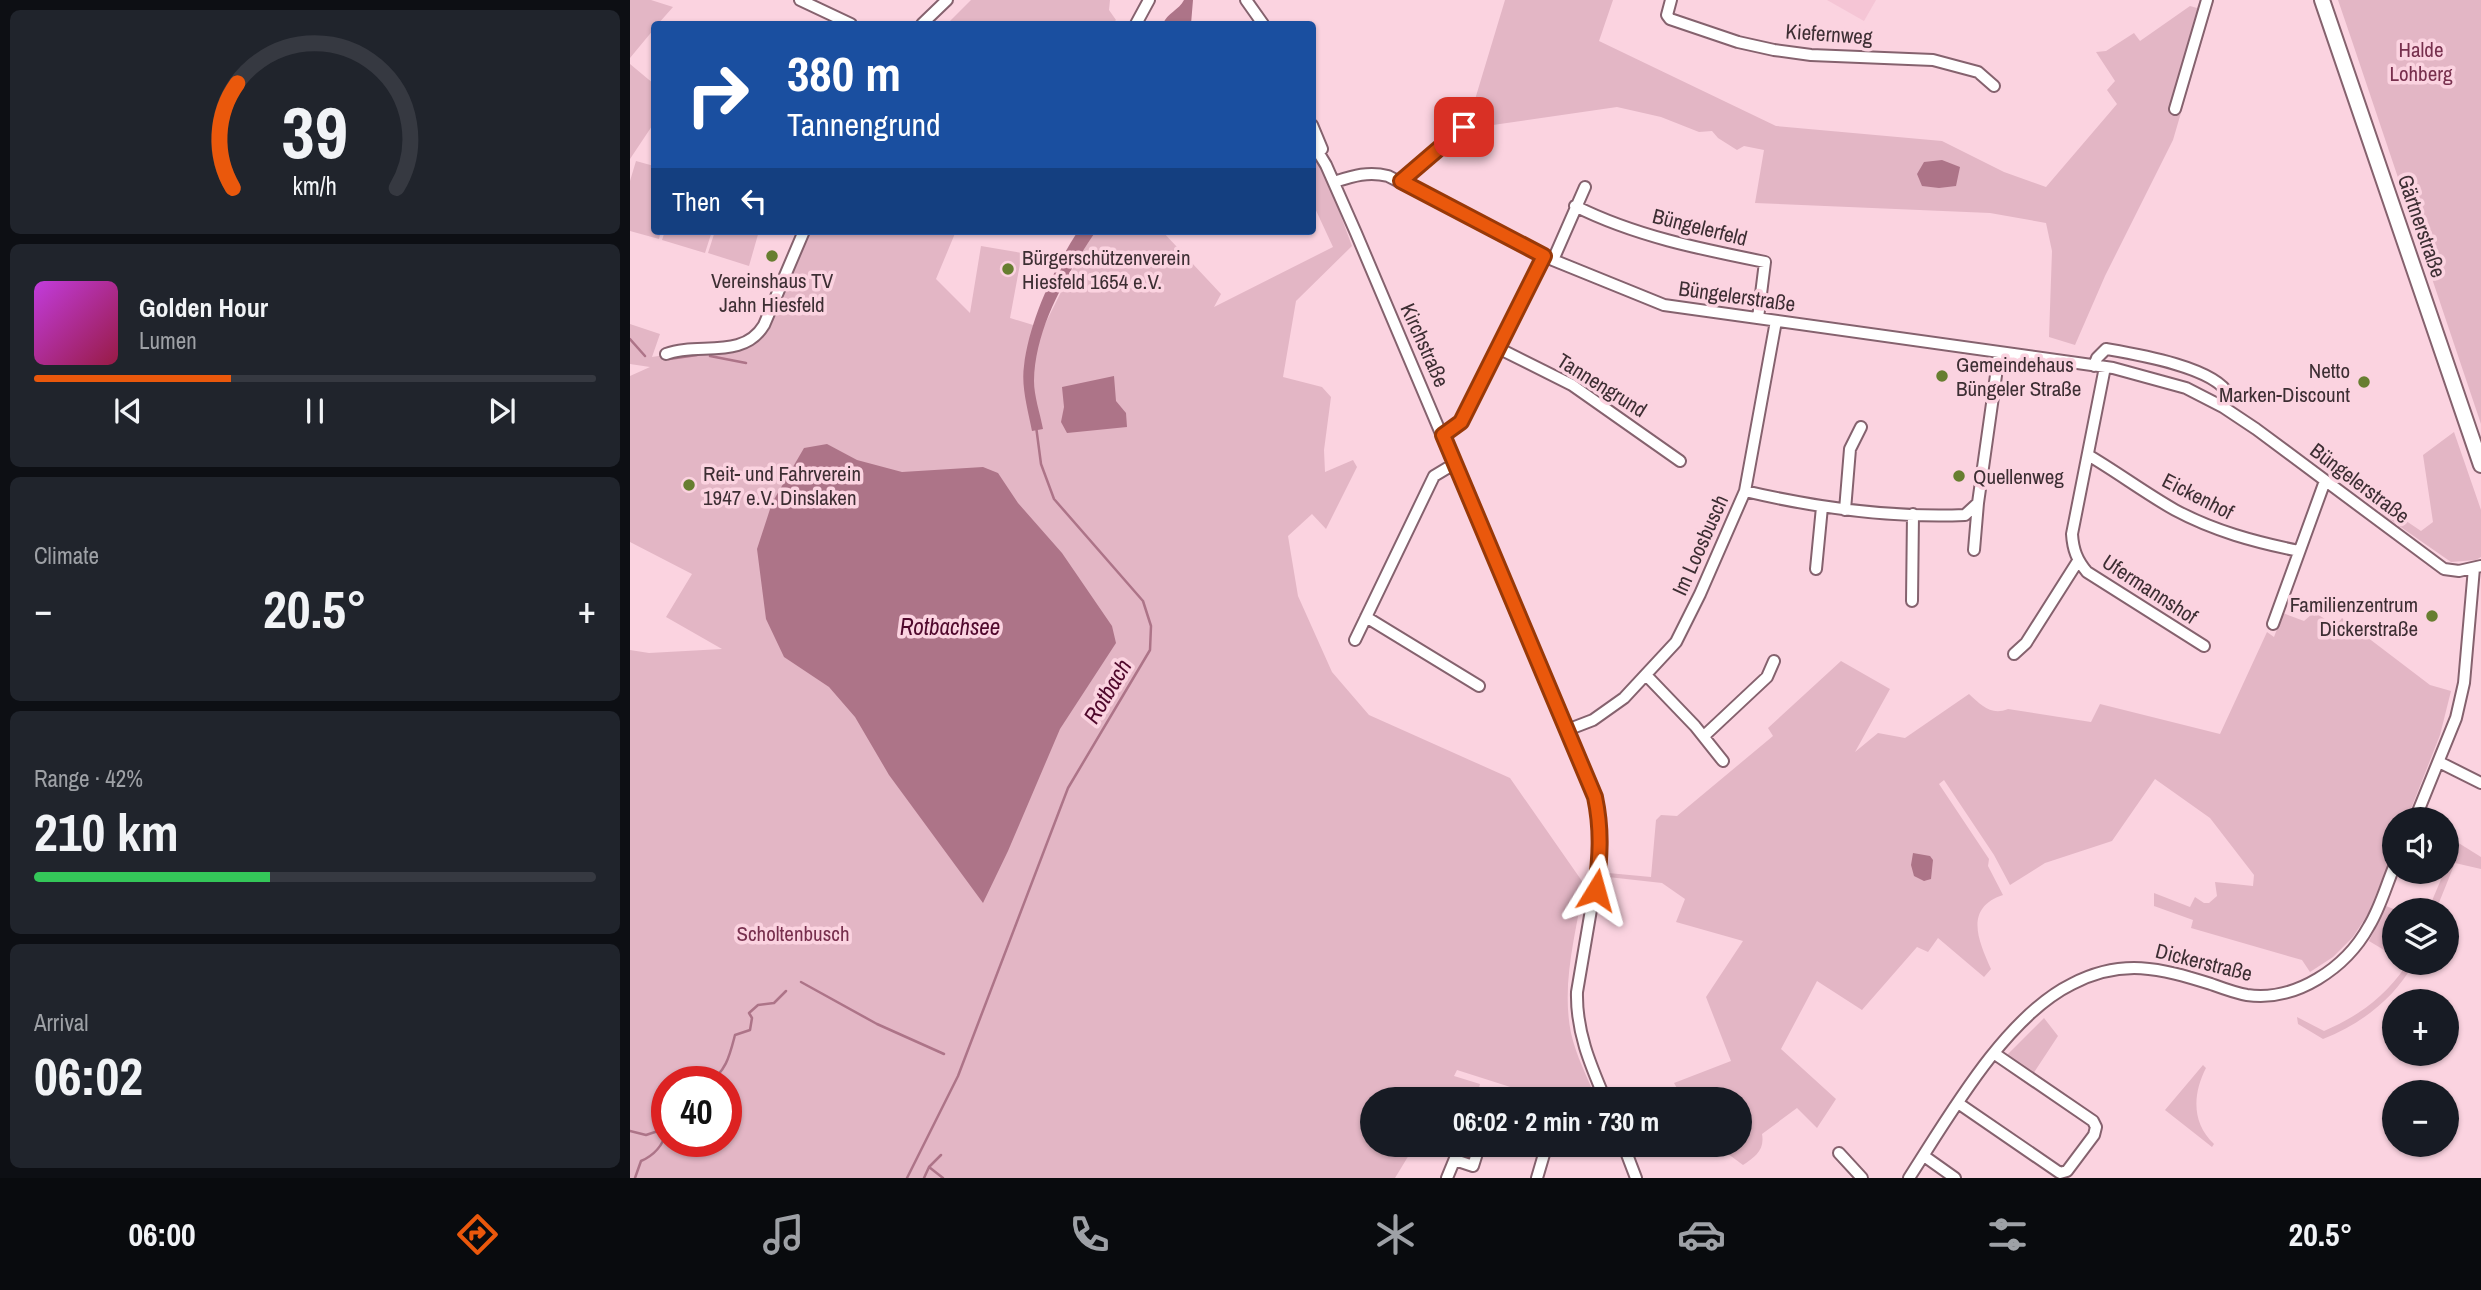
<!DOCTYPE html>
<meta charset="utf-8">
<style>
:root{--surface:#171b24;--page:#20242c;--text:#f1f3f6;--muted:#9ea1a6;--line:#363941;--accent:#ea580c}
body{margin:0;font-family:"Archivo Narrow",sans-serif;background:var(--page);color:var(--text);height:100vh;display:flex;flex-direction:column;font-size:26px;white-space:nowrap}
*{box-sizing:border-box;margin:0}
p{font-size:23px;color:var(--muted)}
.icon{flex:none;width:38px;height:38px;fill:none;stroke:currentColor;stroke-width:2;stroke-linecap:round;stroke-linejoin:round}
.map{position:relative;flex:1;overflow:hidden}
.side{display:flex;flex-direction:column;gap:10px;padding:10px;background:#0d0f14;width:630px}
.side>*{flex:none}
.top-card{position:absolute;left:21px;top:21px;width:665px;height:214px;border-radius:7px;box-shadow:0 2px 5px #0004;background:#1a4fa0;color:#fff;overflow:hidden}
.controls{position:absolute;left:1752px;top:807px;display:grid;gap:14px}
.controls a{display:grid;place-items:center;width:77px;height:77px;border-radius:50%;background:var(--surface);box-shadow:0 2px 5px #0004;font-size:35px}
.speed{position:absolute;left:21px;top:1066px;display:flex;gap:14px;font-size:35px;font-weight:700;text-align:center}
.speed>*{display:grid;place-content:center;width:91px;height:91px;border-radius:50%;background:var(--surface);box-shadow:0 2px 5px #0004;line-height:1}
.speed .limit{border:10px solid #d22;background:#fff;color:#111}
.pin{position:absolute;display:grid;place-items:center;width:60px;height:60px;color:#fff;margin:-30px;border-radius:14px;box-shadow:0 4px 10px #0006}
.me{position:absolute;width:77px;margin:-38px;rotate:8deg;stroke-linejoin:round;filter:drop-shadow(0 0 5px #0008)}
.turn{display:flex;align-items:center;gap:24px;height:147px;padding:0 21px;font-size:32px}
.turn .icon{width:91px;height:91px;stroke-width:2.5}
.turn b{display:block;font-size:49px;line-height:60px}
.then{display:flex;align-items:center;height:66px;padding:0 21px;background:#0003;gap:14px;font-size:26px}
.big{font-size:52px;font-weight:800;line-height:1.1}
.side .widget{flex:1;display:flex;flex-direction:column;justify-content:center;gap:10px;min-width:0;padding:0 24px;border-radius:10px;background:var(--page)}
.side .dial{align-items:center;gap:0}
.dial svg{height:182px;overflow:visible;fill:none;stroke:var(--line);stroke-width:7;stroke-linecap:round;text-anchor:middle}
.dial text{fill:var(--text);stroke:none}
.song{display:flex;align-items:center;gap:21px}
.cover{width:84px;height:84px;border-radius:10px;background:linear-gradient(135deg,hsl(290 70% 55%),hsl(340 70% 35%))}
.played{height:7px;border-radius:4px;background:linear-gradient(90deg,var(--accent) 35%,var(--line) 35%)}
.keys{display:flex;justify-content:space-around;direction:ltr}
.heat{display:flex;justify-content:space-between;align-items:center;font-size:38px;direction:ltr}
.charge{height:10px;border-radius:5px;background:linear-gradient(90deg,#34c759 42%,var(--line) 0)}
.trip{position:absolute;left:730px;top:1087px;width:392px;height:70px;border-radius:35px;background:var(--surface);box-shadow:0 2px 5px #0004;font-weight:800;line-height:70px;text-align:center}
.tab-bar{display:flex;height:112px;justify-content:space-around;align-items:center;background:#090b0e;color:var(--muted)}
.tab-bar .icon{width:49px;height:49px}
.tab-bar .selected{color:var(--accent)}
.tab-bar b{font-size:32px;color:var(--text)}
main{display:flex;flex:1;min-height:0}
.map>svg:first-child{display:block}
.built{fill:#f5c5d5}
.green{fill:#e3b6c5;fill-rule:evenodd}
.water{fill:#ad7488}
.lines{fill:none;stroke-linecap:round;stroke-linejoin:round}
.stream{stroke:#ad7488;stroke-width:2.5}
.minor-casing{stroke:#85626e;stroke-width:14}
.major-casing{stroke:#85626e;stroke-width:18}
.minor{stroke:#fff;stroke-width:10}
.major{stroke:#fff;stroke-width:14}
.route-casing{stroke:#983908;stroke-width:18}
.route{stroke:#ea580c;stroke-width:12}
.poi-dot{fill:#677e30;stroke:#fbd3e0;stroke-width:2.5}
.labels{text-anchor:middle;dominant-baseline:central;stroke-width:7;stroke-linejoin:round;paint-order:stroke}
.street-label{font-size:21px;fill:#3d2e33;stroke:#fbd3e0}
.park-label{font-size:21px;fill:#772f4d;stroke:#fbd3e0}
.poi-label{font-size:21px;fill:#3d2e33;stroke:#fbd3e0;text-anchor:start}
.water-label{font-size:23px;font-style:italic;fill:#50082c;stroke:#fbd3e0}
</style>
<main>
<section class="side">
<div class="widget dial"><svg viewBox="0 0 100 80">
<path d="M14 69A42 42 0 1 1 86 69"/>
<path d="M14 69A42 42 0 0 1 16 23" stroke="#ea580c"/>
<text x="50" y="56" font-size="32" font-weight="700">39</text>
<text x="50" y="72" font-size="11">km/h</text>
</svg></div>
<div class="widget">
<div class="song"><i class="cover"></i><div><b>Golden Hour</b><p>Lumen</p></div></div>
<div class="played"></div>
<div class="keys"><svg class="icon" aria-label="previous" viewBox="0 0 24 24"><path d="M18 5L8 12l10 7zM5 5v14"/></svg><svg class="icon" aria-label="pause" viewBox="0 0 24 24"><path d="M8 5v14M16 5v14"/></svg><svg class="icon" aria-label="next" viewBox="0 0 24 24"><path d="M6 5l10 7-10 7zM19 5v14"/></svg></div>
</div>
<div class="widget"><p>Climate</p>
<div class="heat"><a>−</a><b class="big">20.5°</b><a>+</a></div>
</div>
<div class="widget"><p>Range · 42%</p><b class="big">210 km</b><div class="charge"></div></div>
<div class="widget"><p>Arrival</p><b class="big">06:02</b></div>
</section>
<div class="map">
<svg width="1851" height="1178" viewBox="0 0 1851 1178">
<rect width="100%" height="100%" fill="#fbd3e0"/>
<path class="built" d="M1197,0h49l-12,21z"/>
<path class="green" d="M0,0h21l22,7 -15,17h-4v5l-24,29z
M341,0h139l-1,10 7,10 -4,4h-165z
M875,0h108l-14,41 177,85 166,15 62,31 42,15 71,-83 -10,-14 8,-9 -19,-29 10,-1 28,-18 6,8 50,-35 7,2 3,-8h14l-41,140 -68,136 -30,69 -26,-8 3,-86 -6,-28 -56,-10 -235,-10 9,-53 -20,-4 -7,4 -19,-12 -6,-7 -13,1 -38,-15 -44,-10 -131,19 -16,-10z
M1708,0h143v424l-129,-383z
M0,64l24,20v39l-24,36z
M683,155l16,29 23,62 -56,55 -13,76 39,10 9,10 -7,53 1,22 28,-12 4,7 -31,62 -14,-15 -24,22 10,60 34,76 37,43 141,63 74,106c-8,49 -23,100 -13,149 5,23 17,45 25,66h-48l-91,-29 -3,6 26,8 -4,15h-18l-14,-5 -3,5h-69v45l43,1 -20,33h-765v-528l19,3 73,-4 -56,-32 26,-43 -62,-32v-166l20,-9 -20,-3v-40l30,10 -8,23 26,-4h48l23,-5 20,-19 40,-98h147l-20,48 34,34 11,-67 41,7 -12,65 33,10 35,-70 18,-27h66l59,63 -7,13 119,-60 -20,-43zM37,1082h59v59h-59z
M6,161l18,5v65h7l-2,8 -29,-8v-50z
M35,231h47l-7,22 -43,-13z
M85,231h44l-10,35 -41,-13z
M1824,432l27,78v47l-5,3 -25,2 -69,-48 5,-6 34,23 12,-9 -10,-67z
M1653,613l21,8 8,-7 2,2 3,-2 19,12 6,-8 88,67 21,6 -11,44 -33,84h-13v31l-26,64 -15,23 -20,20 -23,15 -8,-12 -111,-32 2,-8 -39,-14v-13l36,14 5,-10 9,6h5l8,-7 -2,-14 38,4 1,-11 -44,-57 -55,-39 -43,62 -67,22 -35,22 -16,-30 -50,-75 -5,4 50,75 -1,7 15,29c-39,13 -25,45 -12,74l-7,8 -46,-39 -10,14 -11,-5 -55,63 -45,-29 -36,68 55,50 -19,29 -20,-20 -35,26c3,16 -7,23 -19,31l-27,-20 24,-1v-45h-57l-9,-16 57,-22 -25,-64 37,-56 -67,-19 9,-23 -23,-16 -54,-6v-4l43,4 5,-57 5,-5 16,1 96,-80 -5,-8 73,-67 49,28 -35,63 23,-19 27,5 64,-44c12,11 22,22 39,15l83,13 9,-18 120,30 47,-102 7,5z
M1827,842l24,15v12l-26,-6 -19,47h-8z
M1756,906l10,4h-2v46l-25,-15z
M1774,963h10c-20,36 -53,61 -91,76l-25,-15 -1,-7 27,14c33,-14 61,-34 81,-64z
M1414,1018l14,18 -25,38 -26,-19z
M1573,1065l3,3c-13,25 -15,55 8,76l-2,3 -47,-37z"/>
<path class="water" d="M554,0h9l-2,24h-28c4,-11 16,-14 21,-24z
M1312,160l18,7 -4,19 -17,2 -17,-2 -5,-12 7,-12z
M448,231h18c-29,43 -61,96 -62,150 0,15 6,32 9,48l-11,2c-4,-21 -11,-44 -8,-65 5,-44 30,-98 54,-135z
M484,376l2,25 10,12 1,14 -60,6 -6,-11 3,-15 -2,-20z
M197,444l30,16 45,12 81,-5 15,6 20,30 44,50 50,73 4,17 -56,86 -52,122 -25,52 -94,-128 -34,-58 -26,-30 -45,-30 -18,-38 -9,-70 15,-46 32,-55z
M1283,853l17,3 3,4 -2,19 -7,2 -10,-5 -3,-11z"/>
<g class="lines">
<path class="stream" d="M0,339l15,17
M80,356l36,7
M39,359l28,-4
M171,982l76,42 67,30
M78,1082c18,-9 22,-28 27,-47l15,-5 2,-12 -3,-5 9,-8 16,-2 12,-12
M0,1131l16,4 21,-7
M299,1167l14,11
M5,1178l6,-17c14,-6 22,-16 26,-30
M277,1178l51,-102 110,-288 82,-138 1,-24 -8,-25 -89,-102 -13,-35 -5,-38
M294,1178l5,-11 12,-12"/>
<g class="minor-casing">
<path id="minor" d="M170,0l51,24
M616,0l17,24
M1041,0l-4,15 3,4 68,23 36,8 37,5 122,5 45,12 16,14
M292,24l25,-24
M506,24l13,-24
M1545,109l32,-109
M682,125l10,24
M682,142l14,23 30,68 239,564 5,24 1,30 -24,141c-1,39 13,72 28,107
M771,181l63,-54
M704,182c19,-6 34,-11 54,-6l165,84 111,45 449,63 73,20 37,19 33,22 188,140 15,2 22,-5
M945,206c60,30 125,43 190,56l-7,56
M923,260l32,-73
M868,348l74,37 108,76
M36,354c32,-12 77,6 98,-29l40,-94
M1464,366l3,-8 9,-9c29,5 109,18 123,46l-6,12
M1475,367l-33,167c1,16 5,26 15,38l117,74
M813,435l18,-13 83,-166
M1458,455c29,17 57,38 87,55 39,21 80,32 124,41
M1115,491c72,17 146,27 220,24l13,-12 21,-149
M1215,510l5,-61 11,-22
M1344,550l4,-47
M1186,569l6,-62
M1282,601l1,-87
M736,617l113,69
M1643,624l52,-143
M725,640l79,-164 20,-12
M1384,654l12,-11 52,-82
M1016,675l49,51 28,35
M937,730l26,-10 31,-22 52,-56 24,-48 45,-103 31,-170
M1074,736l63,-59 7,-16
M1809,762l42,21
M1785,819l41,-101 8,-35 10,-115
M1328,1103l102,70 7,-2 27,-36 2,-8 -3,-6 -98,-67
M993,1144l13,34
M1209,1153l23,25
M1294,1156l31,22
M825,1160l18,6 6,-19 -11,-3
M817,1178l14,-34
M907,1178l10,-34
M1279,1178c40,-62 96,-161 163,-194 50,-26 88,-16 139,0 11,4 24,9 36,11 49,7 99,-27 122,-69 11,-18 17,-40 25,-59"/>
</g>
<g class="major-casing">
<path id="major" d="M1692,0l159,465"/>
</g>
<use href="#minor" class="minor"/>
<use href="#major" class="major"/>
</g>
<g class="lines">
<g class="route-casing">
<path id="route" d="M834,127l-63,54 143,75 -83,166 -18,13 152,362c7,33 5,61 1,93"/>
</g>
<use href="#route" class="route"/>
</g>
<g class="poi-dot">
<circle cx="142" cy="256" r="7"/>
<circle cx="378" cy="269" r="7"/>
<circle cx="1312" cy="376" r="7"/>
<circle cx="1734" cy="382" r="7"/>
<circle cx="1329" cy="476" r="7"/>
<circle cx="59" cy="485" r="7"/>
<circle cx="1802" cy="616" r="7"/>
</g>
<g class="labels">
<g class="street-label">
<text transform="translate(1199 34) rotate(4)">Kiefernweg</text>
<text transform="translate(1792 226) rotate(71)">Gärtnerstraße</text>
<text transform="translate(1070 227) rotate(14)">Büngelerfeld</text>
<text transform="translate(1107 296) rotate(8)">Büngelerstraße</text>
<text transform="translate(795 345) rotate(66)">Kirchstraße</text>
<text transform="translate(972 385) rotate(32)">Tannengrund</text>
<text transform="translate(1730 483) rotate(37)">Büngelerstraße</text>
<text transform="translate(1568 496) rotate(27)">Eickenhof</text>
<text transform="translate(1070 545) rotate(-66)">Im Loosbusch</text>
<text transform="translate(1520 589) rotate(33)">Ufermannshof</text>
<text transform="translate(1574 962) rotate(14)">Dickerstraße</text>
</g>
<g class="park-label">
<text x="1791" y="49">Halde<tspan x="1791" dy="24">Lohberg</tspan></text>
<text x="163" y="933">Scholtenbusch</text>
</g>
<g class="poi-label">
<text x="392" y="257">Bürgerschützenverein<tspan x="392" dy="24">Hiesfeld 1654 e.V.</tspan></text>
<text x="142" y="280" text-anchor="middle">Vereinshaus TV<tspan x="142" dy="24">Jahn Hiesfeld</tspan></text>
<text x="1326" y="364">Gemeindehaus<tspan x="1326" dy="24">Büngeler Straße</tspan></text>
<text x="1720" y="370" text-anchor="end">Netto<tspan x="1720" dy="24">Marken-Discount</tspan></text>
<text x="73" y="473">Reit- und Fahrverein<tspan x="73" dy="24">1947 e.V. Dinslaken</tspan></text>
<text x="1343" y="476">Quellenweg</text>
<text x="1788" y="604" text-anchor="end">Familienzentrum<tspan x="1788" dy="24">Dickerstraße</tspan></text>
</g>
<g class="water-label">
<text x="320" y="626">Rotbachsee</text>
<text transform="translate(477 691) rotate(-59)">Rotbach</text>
</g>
</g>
</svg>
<div class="controls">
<a><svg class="icon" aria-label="sound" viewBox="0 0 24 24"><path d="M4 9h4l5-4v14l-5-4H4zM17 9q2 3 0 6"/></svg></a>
<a><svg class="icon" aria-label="layers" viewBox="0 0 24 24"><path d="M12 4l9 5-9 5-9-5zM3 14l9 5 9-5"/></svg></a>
<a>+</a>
<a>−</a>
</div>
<div class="speed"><div class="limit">40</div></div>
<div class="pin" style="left:834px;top:127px;background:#d93025"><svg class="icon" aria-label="arrive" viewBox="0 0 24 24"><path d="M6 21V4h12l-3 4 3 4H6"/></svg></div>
<svg class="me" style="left:966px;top:890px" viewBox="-20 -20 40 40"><path d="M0-17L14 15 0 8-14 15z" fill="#ea580c" stroke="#fff" stroke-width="4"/></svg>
<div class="trip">06:02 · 2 min · 730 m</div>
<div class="top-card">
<div class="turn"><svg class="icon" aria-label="right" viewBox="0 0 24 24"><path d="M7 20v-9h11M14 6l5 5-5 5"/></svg><div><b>380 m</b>Tannengrund</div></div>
<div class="then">Then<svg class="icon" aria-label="left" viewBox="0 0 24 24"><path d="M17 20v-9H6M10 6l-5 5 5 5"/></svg></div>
</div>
</div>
</main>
<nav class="tab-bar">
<b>06:00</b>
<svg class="icon selected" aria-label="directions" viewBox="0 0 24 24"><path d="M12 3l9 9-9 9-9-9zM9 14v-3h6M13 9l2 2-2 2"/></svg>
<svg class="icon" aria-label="music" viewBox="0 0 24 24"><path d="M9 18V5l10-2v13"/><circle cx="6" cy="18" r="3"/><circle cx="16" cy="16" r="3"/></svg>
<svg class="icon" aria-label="phone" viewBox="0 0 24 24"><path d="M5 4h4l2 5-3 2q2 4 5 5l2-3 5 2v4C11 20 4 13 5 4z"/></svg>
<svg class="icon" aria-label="climate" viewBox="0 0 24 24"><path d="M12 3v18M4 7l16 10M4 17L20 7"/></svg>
<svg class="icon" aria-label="car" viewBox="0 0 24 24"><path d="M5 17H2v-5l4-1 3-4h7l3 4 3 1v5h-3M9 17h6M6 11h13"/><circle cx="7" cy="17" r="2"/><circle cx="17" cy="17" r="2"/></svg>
<svg class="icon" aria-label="filters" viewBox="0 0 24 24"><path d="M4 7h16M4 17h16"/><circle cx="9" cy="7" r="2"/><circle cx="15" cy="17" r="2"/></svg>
<b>20.5°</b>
</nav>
